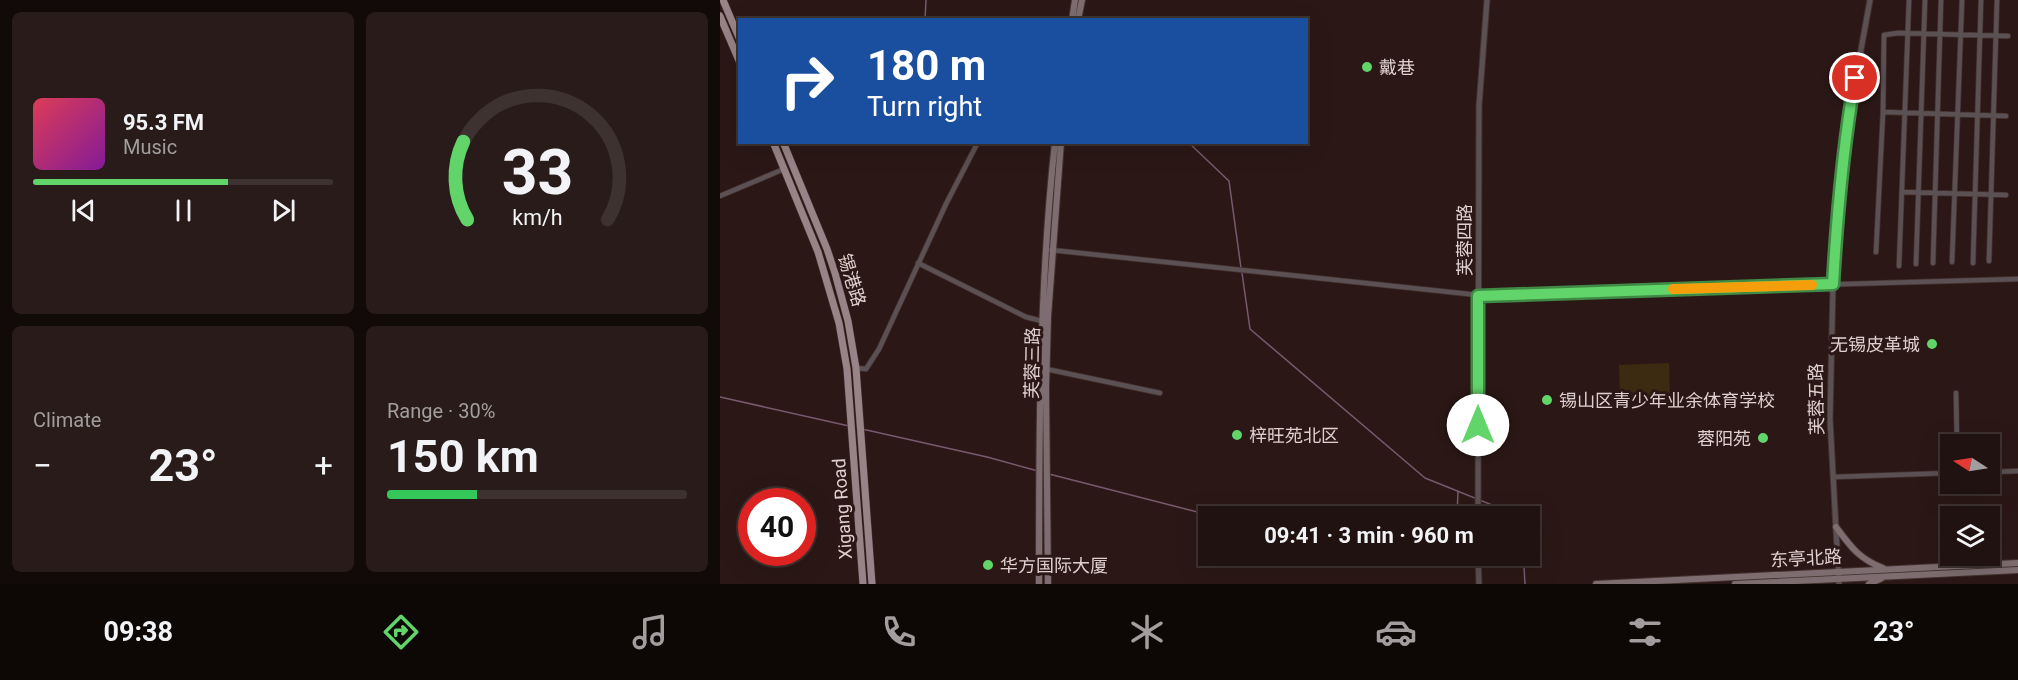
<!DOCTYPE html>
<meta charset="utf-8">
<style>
:root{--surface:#201210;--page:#281b19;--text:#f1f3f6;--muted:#a29e9f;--line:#3d3230;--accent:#61d46a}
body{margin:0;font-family:Roboto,"Noto Sans SC",sans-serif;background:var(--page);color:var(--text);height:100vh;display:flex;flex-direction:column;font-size:22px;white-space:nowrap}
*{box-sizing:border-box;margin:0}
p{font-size:20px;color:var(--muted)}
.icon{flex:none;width:33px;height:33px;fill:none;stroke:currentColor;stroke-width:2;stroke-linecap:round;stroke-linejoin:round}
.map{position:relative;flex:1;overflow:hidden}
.drawer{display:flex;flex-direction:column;gap:12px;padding:12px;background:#120a09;width:720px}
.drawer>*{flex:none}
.hud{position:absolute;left:18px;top:18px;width:570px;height:126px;border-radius:0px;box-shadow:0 6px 24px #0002,0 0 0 2px var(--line);background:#1a4fa0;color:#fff;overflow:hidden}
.needle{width:39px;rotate:282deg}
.buttons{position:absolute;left:1220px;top:434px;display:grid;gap:12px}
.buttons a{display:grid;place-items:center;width:60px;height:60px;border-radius:0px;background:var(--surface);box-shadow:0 6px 24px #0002,0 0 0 2px var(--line);font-size:30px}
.speed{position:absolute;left:18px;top:488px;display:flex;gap:12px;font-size:30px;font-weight:700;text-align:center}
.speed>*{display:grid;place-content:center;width:78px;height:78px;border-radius:50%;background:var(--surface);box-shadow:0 6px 24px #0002,0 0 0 2px var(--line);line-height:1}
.speed .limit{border:9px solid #d22;background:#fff;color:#111}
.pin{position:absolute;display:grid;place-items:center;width:51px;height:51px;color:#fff;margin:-26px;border:3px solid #fff;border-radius:50%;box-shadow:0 2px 6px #0007}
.me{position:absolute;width:66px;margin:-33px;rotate:0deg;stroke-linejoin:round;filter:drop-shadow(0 0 4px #0008)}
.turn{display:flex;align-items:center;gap:21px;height:126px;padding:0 30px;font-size:27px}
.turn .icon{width:78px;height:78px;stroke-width:2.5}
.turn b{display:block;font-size:42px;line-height:51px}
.big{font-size:45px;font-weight:700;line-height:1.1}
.drawer .tile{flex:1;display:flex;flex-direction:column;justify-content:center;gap:9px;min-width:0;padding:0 21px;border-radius:9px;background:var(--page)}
.drawer .dial{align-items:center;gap:0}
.dial svg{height:156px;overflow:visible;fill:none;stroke:var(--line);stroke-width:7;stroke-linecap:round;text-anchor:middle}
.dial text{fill:var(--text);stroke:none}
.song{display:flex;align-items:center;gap:18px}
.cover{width:72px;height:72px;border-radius:9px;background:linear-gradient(135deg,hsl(350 70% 55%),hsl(290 70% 35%))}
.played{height:6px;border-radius:3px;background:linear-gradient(90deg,var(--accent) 65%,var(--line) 65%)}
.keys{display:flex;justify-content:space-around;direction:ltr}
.heat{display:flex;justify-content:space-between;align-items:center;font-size:33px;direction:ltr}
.charge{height:9px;border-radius:4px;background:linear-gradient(90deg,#34c759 30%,var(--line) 0)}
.drawer .tiles{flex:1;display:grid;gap:12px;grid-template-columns:repeat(2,1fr)}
.trip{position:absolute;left:478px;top:506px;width:342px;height:60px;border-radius:0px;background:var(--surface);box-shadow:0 6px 24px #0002,0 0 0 2px var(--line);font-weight:700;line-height:60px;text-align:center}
.menu{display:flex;height:96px;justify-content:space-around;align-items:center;background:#0d0706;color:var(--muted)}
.menu .icon{width:42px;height:42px}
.menu .active{color:var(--accent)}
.menu b{font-size:27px;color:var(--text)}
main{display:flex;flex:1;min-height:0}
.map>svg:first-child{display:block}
.green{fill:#3c2a11}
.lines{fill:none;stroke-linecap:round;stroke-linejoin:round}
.stream{stroke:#795970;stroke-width:1.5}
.minor-casing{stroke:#443230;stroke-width:6}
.tertiary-casing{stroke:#443230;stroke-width:7}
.secondary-casing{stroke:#443230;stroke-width:8}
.primary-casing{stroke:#443230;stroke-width:8}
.minor{stroke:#5b5053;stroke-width:4.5}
.tertiary{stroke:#5b5053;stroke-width:5}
.secondary{stroke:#7d6d71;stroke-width:6}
.primary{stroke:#988388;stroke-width:7}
.route-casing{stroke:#3f8a45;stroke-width:15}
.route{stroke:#61d46a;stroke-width:10}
.slow{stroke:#f59e0b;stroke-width:10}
.poi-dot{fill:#61d46a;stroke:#2b1816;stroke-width:2}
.labels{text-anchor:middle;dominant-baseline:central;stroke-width:6;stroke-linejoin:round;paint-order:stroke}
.poi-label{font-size:18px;fill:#ded0ce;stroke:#2b1816;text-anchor:start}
.street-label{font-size:18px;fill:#ded0ce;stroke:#2b1816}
</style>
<main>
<section class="drawer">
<div class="tiles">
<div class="tile">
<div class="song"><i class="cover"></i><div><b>95.3 FM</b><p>Music</p></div></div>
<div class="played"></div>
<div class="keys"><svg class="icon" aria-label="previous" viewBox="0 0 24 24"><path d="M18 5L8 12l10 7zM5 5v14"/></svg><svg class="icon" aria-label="pause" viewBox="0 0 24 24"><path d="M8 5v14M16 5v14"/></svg><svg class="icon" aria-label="next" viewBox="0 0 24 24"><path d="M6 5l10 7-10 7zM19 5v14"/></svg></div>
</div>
<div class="tile dial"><svg viewBox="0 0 100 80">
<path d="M14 69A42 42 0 1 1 86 69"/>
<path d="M14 69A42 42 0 0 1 12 29" stroke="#61d46a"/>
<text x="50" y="56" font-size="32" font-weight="700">33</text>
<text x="50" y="72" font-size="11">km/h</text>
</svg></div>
<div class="tile"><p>Climate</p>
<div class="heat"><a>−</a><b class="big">23°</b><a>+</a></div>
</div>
<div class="tile"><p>Range · 30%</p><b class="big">150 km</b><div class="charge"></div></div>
</div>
</section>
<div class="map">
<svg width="1298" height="584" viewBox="0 0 1298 584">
<rect width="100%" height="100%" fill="#2b1816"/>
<path class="green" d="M949,363l1,34 -50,2 -1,-34z"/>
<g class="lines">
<path class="stream" d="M205,20l1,-20
M468,142l41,39 12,87
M522,273l8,56 175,149 82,33 1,5
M0,397l129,29
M142,429l125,28 51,14
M329,474l164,42
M737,516l1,-25
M658,555l40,6 28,-6
M800,555l4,12 1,17"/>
<g class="minor-casing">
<path id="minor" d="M1163,112l123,4
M1183,192l103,3
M0,196l64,-27
M331,250l427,45 540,-16
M1156,252l7,-140 1,-77 14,-2 110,3
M1269,261l8,-261
M1232,262l10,-262
M198,263l108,54 16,4
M1213,263l8,-263
M1253,263l8,-263
M1196,264l9,-264
M1179,266l10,-266
M136,368l10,1 13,-20 67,-145 32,-62
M326,369l114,24
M1236,393l1,51
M1269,472l29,-1
M1113,477l117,-4"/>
</g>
<g class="tertiary-casing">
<path id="tertiary" d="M758,516l1,-410 8,-106
M758,555l1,29
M1119,584l-9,-165 3,-135 4,-74 11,-89 22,-121"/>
</g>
<g class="secondary-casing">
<path id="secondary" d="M352,20l3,-20
M358,20l4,-20
M1116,527c15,20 23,32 47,41
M319,584c0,-147 0,-295 16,-442
M328,584l-2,-196 2,-71 13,-175
M876,584l422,-21
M1015,584l283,-14
M1149,584l13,-6"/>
</g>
<g class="primary-casing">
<path id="primary" d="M3,0l17,40
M0,16l20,47
M53,142l45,110 21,71 8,46 16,215
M63,142l44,107 8,24 13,48 8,47 16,216"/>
</g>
<use href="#minor" class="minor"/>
<use href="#tertiary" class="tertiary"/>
<use href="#secondary" class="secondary"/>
<use href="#primary" class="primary"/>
</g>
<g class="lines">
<g class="route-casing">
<path id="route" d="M758,425v-129l355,-12c4,-69 10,-137 22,-206"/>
</g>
<use href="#route" class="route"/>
<path class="slow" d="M953,289l139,-4"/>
</g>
<g class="poi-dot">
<circle cx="647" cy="67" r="6"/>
<circle cx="1212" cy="344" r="6"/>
<circle cx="827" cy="400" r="6"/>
<circle cx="517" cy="435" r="6"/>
<circle cx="1043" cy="438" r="6"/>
<circle cx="268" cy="565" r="6"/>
</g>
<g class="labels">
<g class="poi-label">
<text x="659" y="67">戴巷</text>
<text x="1200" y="344" text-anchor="end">无锡皮革城</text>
<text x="839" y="400">锡山区青少年业余体育学校</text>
<text x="529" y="435">梓旺苑北区</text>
<text x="1031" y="438" text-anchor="end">蓉阳苑</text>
<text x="280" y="565">华方国际大厦</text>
</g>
<g class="street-label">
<text transform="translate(744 240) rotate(-90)">芙蓉四路</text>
<text transform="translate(132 280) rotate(73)">锡港路</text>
<text transform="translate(312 363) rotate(-89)">芙蓉三路</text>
<text transform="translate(1096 399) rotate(-91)">芙蓉五路</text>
<text transform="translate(122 509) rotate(-94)">Xigang Road</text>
<text transform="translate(1086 558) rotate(-3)">东亭北路</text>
</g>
</g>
</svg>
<div class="buttons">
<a><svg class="needle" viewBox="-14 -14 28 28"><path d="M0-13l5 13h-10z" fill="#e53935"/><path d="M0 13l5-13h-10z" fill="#a29e9f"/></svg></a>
<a><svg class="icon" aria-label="layers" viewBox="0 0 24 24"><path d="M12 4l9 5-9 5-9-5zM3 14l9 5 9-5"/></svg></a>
</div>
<div class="speed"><div class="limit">40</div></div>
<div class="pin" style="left:1135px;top:78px;background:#d93025"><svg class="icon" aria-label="arrive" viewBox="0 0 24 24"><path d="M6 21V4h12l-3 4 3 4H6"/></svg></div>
<svg class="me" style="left:758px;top:425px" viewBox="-20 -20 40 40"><circle r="19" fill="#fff"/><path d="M0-13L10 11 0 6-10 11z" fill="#61d46a"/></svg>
<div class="trip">09:41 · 3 min · 960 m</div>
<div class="hud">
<div class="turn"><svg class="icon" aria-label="right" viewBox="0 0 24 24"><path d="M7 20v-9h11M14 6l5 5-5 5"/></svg><div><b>180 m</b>Turn right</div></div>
</div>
</div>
</main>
<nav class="menu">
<b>09:38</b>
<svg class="icon active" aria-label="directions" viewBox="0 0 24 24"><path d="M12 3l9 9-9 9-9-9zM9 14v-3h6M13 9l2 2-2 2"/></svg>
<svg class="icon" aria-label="music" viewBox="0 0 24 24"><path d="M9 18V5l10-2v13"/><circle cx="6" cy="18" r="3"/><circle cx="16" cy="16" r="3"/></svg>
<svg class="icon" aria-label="phone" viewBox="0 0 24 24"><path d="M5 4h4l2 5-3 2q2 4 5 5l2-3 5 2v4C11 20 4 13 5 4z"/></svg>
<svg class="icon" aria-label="climate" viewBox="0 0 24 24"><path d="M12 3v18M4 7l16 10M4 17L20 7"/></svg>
<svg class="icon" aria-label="car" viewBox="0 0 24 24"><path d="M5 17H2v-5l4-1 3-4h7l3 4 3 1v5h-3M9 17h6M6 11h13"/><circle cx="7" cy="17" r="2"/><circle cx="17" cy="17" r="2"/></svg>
<svg class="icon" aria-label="filters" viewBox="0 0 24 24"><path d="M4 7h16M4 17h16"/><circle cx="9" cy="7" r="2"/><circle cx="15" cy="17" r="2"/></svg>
<b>23°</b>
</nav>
